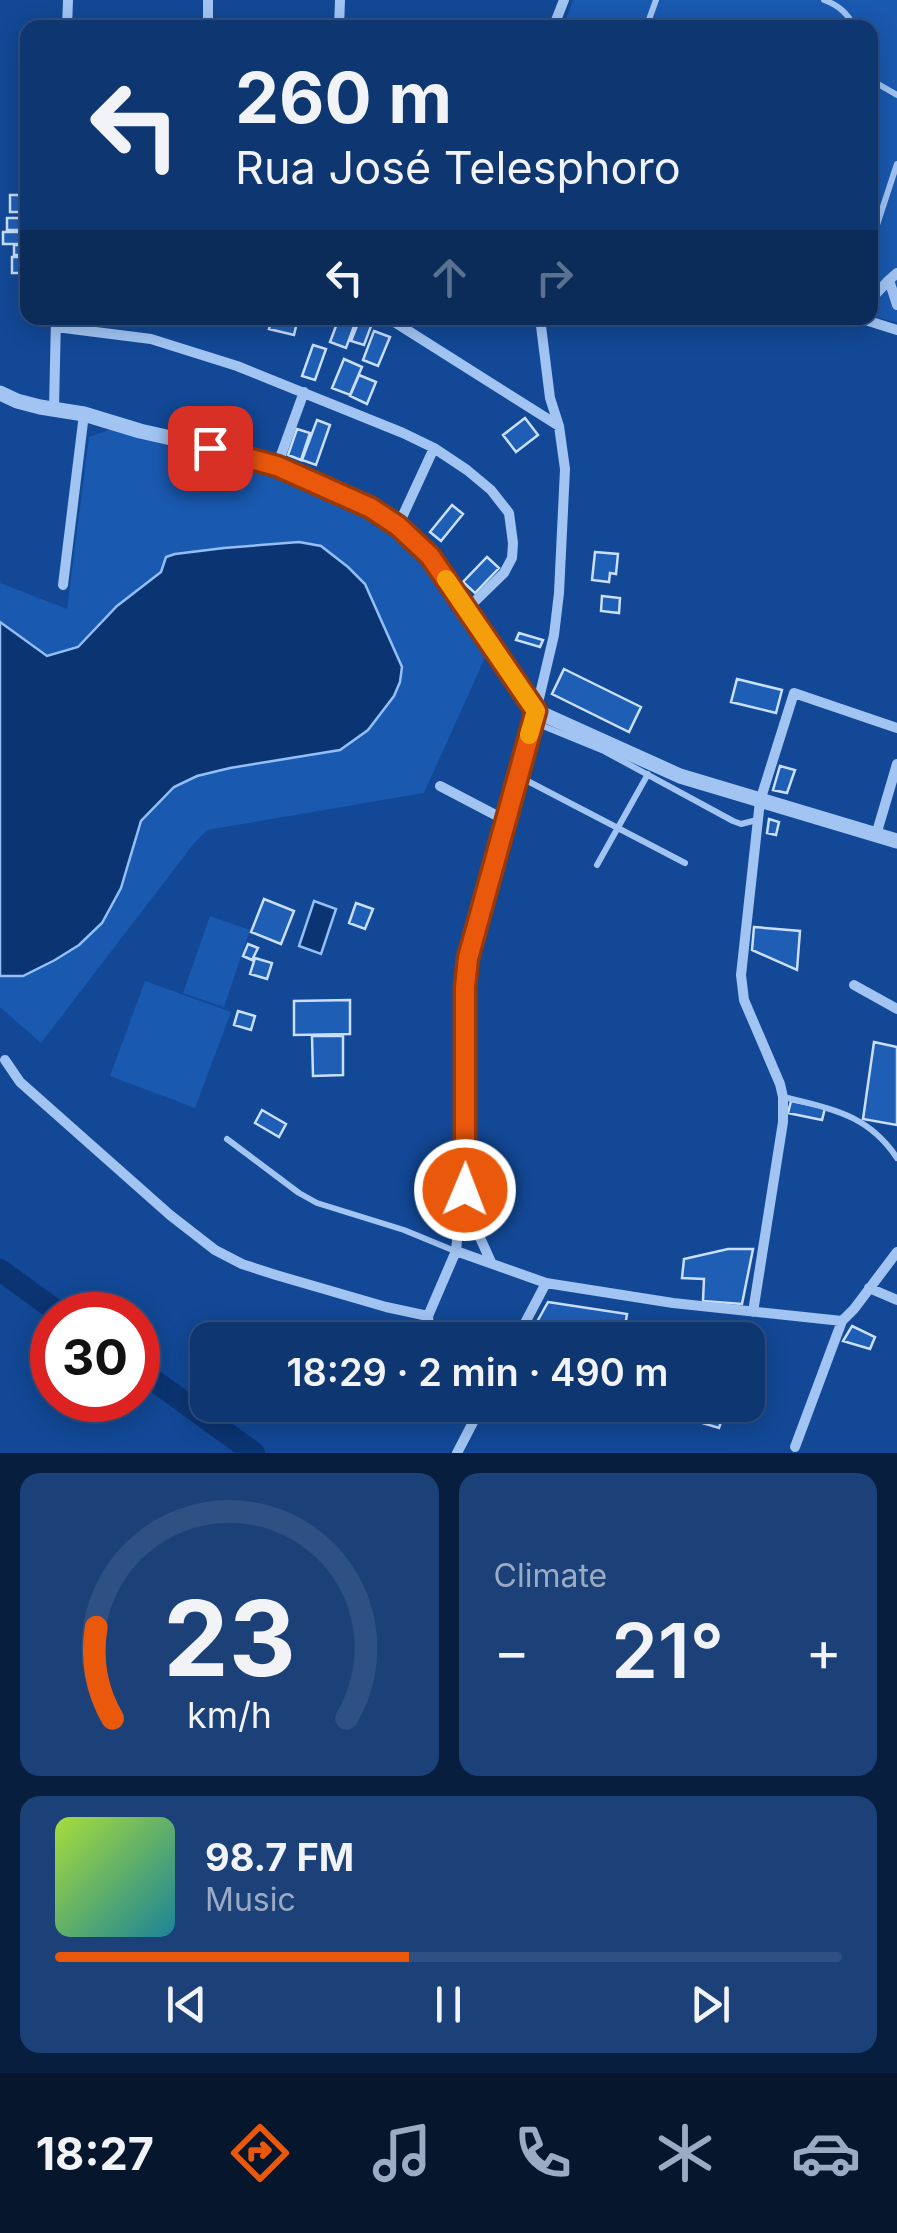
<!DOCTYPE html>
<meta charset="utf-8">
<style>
:root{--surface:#0e3670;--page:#1c4178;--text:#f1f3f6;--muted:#9babc3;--line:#2e5083;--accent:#ea580c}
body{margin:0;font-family:Inter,sans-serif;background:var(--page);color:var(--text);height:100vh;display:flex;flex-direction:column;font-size:38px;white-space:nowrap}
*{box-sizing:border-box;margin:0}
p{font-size:32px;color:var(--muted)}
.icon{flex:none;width:55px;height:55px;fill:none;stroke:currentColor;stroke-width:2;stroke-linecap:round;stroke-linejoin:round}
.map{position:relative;height:1453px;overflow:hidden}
.side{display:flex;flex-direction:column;gap:20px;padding:20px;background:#081e3e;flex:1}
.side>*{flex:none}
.top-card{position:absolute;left:20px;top:20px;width:858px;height:305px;border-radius:20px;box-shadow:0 5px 25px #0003,0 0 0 2px var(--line);background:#0e3670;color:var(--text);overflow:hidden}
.speed{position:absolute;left:30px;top:1292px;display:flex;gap:20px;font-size:50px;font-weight:700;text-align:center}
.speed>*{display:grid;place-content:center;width:130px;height:130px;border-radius:50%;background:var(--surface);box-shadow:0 5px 25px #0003,0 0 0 2px var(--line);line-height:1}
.speed .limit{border:15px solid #d22;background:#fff;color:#111}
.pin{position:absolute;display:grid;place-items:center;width:85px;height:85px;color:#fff;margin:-42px;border-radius:20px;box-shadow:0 5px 15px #0006}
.me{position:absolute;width:110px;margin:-55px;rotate:1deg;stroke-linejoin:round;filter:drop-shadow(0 0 8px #0008)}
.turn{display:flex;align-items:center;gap:35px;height:210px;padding:0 50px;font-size:45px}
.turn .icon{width:130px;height:130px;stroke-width:2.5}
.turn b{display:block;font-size:70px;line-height:85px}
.lanes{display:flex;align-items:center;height:95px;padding:0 50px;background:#0003;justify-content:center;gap:50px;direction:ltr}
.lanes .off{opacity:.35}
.big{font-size:75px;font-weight:600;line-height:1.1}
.side .tile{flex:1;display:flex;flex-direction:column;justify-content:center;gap:15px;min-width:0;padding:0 35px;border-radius:20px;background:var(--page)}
.side .dial{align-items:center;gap:0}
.dial svg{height:260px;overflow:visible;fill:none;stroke:var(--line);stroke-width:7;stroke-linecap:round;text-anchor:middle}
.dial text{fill:var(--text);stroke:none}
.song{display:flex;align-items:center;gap:30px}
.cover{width:120px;height:120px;border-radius:15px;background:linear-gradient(135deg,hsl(80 70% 55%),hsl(190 70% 35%))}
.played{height:10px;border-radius:5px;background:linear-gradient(90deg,var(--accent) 45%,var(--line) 45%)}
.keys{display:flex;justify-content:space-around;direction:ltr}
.heat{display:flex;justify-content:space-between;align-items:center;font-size:55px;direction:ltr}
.side .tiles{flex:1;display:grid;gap:20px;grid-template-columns:1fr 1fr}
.tile:last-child{grid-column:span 2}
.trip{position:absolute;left:190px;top:1322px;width:575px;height:100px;border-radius:20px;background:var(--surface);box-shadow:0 5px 25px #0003,0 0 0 2px var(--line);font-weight:600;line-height:100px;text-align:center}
.tabs{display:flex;height:160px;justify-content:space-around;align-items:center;background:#06162d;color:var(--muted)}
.tabs .icon{width:70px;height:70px}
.tabs .current{color:var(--accent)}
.tabs b{font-size:45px;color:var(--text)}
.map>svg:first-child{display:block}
.green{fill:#1959b0}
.water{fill:#0b3472;stroke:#93bff6;stroke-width:2.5}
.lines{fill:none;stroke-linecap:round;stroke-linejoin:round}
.river{stroke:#0b3472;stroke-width:22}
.building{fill:#1f5eb5;stroke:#c9dffd;stroke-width:2.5}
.service{stroke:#a1c4f3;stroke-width:6}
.minor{stroke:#a1c4f3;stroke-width:10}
.tertiary{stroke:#a1c4f3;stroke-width:15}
.route-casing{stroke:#983908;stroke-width:25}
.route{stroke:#ea580c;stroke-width:18}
.slow{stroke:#f59e0b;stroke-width:18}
</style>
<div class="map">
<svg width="897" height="1453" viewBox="0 0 897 1453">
<rect width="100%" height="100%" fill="#124896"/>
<path class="green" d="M573,0h324v322l-27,-6v-288h-307z
M111,429l159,40 103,44 53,43 62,95 -64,142 -217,37 -12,12 -154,201 -41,-36v-424l67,26 22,-172z
M210,916l40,14 -26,77 -41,-14z
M145,981l86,31 -36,96 -85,-32z"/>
<path class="water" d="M299,542l22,4 27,21 17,17 37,83 -2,15 -6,14 -26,34 -28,20 -110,18 -33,8 -23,11 -33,34 -20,67 -19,35 -23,22 -24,15 -32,16h-23v-354l47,34 31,-9 39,-41 44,-34 5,-15 9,-3 49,-6z
M314,901l22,8 -15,45 -22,-8z"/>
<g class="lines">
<path class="river" d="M0,1270l62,45
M138,1369l116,84"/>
</g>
<path class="building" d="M154,24l43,1v3h-43z
M10,195h18v17h-18z
M7,218h21v12h-21z
M3,232h25v12h-25z
M14,245h14v10h-14z
M12,257h16v16h-16z
M272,318h26l-4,17 -25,-6z
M339,318h18l-11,30 -16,-6z
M360,318l13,3 -9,24 -13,-4z
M374,331l16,6 -12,29 -15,-6z
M313,345l13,4 -11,31 -13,-4z
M344,359l18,8 -12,28 -18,-7z
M359,375l17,7 -9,22 -17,-8z
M525,418l13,17 -22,17 -13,-17z
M317,420l13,5 -14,40 -14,-5z
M297,429l13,4 -9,27 -13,-5z
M452,505l11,9 -22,27 -11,-9z
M595,552l23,2 -2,20 -6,-1 -1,9 -17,-2z
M487,557l12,11 -24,25 -12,-11z
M602,596l18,2 -1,15 -18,-2z
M519,633l24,7 -3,7 -24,-7z
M564,669l77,38 -12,25 -77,-38z
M737,679l45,11 -6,23 -45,-11z
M780,766l15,4 -8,23 -14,-3z
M769,819l10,3 -3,13 -9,-2z
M264,899l30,12 -13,33 -30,-12z
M356,903l17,6 -8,20 -16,-6z
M754,927l46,4 -3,39 -45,-20z
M248,944l10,4 -6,12 -9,-4z
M255,958l17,5 -5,16 -17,-5z
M350,1000v34l-56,1v-34z
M238,1011l17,5 -4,14 -17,-5z
M312,1036h31v39l-30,1z
M874,1042l23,5v78l-34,-6z
M791,1101l34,7 -3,12 -34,-7z
M262,1110l24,14 -7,13 -24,-14z
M728,1249h25l-11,55 -39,-3 1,-22 -22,-1 2,-19z
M548,1302l79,12 -4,26h-96z
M852,1326l23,11 -5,12 -27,-8z
M686,1405h41l-8,23 -37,-11z"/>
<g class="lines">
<path class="service" d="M824,0c14,5 25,14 30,28
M646,28l10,-28
M870,75l8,9 19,11
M872,240l25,-76
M533,722l71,29 129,70 8,3 16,-4
M518,776l167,87
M597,865l51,-91
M784,1097c47,12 84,17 113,61
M227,1139l72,54 18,10 87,27 51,21"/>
<path class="minor" d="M67,28l1,-28
M208,28v-28
M339,28l1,-28
M553,28l11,-28
M897,273l-8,7 8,25
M870,300l19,-20
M388,318l171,108
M859,318l38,12
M56,327l95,12 86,27 166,67 31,15 33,22 24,20 18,23 4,30 -1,15 -8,15 -38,37
M54,408l2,-90
M277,466l27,-74
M398,526l36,-78
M63,585l21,-171
M440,786l65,34
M876,835l21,-71
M854,985l43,24
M5,1060l15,22 150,133 45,35 27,14 34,11 110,32 42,9
M465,1191l12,40 14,31
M456,1251l90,32 127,20 169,18
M869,1288l28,12
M753,1312l30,-190v-25l-3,-13 -36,-84 -3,-25 19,-174 34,-108 103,35
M430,1340l-2,-24 28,-65 3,-32 6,-29v-203l3,-29 68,-247 18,-76 5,-42 6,-124 -6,-43 -9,-28 -10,-80
M516,1340l30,-57
M795,1447l47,-126 12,-12 43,-57
M457,1453l25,-48"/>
<path class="tertiary" d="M0,393l17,8 23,6 44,7 56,17 71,16 66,19 94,43 27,17 33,31 105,154 144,65 217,65"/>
</g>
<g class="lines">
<g class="route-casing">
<path id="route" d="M210,448l67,18 94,42 27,18 32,30 106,155 -68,247 -3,29v203"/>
</g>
<use href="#route" class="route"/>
<path class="slow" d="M446,579l90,132 -7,24"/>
</g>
</svg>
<div class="speed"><div class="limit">30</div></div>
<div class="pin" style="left:210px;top:448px;background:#d93025"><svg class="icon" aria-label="arrive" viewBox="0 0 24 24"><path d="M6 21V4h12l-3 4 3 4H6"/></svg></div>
<svg class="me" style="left:465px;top:1190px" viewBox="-20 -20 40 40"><circle r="17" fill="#ea580c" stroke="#fff" stroke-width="3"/><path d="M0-11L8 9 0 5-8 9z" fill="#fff"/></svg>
<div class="trip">18:29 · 2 min · 490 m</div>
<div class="top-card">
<div class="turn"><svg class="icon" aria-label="left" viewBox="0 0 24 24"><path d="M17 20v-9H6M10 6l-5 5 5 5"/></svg><div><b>260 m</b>Rua José Telesphoro</div></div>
<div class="lanes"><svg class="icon" aria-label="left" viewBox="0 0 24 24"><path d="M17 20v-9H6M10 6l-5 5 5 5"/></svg><svg class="icon off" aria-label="ahead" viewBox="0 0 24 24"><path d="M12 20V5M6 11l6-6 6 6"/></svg><svg class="icon off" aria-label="right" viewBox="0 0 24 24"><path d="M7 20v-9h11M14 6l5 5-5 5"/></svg></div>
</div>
</div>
<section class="side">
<div class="tiles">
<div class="tile dial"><svg viewBox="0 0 100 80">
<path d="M14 69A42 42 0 1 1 86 69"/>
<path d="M14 69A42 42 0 0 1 9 41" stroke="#ea580c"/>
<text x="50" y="56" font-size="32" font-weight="700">23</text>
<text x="50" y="72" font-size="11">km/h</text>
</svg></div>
<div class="tile"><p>Climate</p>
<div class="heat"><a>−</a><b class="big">21°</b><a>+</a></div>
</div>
<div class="tile">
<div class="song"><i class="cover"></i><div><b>98.7 FM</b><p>Music</p></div></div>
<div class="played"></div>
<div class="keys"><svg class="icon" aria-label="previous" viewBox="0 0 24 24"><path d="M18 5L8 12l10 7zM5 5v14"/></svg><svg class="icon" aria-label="pause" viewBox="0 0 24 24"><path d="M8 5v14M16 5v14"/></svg><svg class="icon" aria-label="next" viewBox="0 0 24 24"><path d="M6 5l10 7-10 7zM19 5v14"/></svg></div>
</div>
</div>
</section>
<nav class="tabs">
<b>18:27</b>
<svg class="icon current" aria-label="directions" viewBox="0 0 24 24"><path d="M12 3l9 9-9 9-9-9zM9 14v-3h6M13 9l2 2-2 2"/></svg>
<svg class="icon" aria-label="music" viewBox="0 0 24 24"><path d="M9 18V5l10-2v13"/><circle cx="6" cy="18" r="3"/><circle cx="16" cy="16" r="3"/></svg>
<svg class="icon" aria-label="phone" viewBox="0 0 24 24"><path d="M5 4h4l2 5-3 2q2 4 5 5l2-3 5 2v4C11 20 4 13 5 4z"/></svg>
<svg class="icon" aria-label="climate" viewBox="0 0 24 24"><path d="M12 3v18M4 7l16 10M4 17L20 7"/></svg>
<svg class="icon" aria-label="car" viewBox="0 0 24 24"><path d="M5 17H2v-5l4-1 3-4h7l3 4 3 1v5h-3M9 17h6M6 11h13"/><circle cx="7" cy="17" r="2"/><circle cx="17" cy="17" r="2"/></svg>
</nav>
